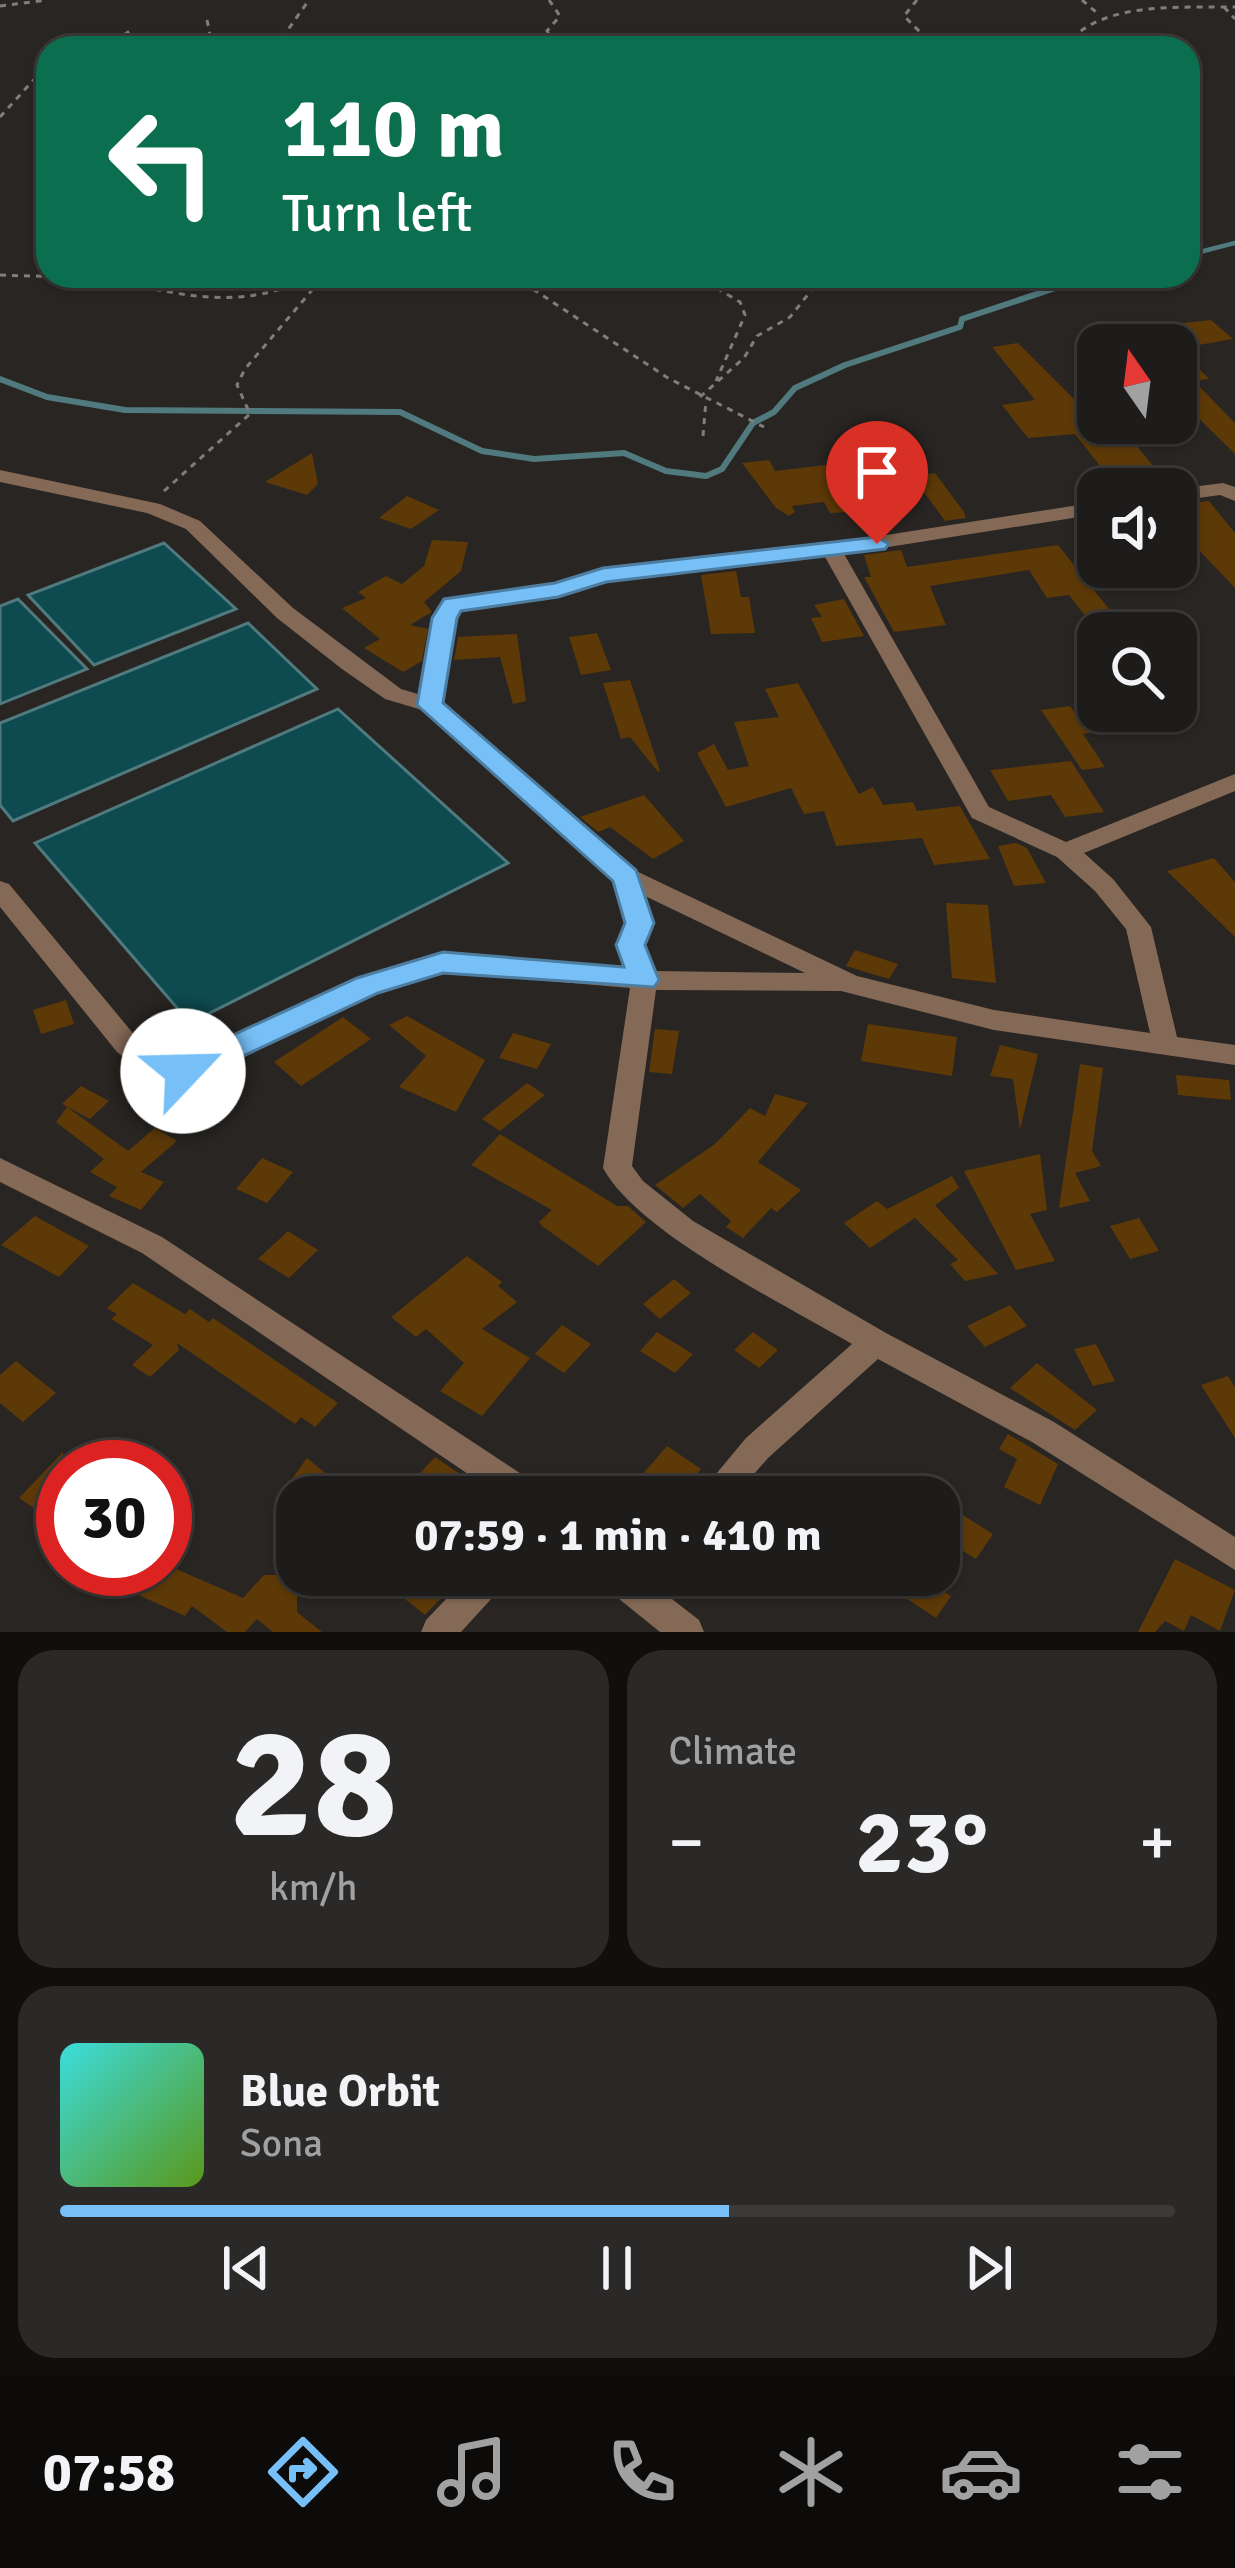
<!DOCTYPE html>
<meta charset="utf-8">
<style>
:root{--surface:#1e1c1a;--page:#2b2927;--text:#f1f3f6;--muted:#a1a1a2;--line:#3c3a39;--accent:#76c0f7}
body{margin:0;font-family:Signika,sans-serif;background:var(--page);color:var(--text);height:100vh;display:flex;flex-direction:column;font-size:45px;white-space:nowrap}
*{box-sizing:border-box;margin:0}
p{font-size:39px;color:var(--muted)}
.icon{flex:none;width:66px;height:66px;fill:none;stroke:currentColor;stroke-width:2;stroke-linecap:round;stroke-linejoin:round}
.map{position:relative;height:1632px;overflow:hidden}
.drawer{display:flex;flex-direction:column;gap:18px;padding:18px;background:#100f0e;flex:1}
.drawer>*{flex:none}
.guide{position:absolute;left:36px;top:36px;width:1164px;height:252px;border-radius:36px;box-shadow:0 3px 9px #0004,0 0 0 3px var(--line);background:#0b6e4f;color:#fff;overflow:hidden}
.needle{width:78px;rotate:346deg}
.tools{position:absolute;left:1077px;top:324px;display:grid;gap:24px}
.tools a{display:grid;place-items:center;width:120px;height:120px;border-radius:24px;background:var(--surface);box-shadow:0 3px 9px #0004,0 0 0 3px var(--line);font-size:60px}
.speed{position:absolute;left:36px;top:1440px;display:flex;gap:24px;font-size:60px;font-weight:700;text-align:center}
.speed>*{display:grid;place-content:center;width:156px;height:156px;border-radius:50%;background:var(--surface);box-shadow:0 3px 9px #0004,0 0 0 3px var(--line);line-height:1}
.speed .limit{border:18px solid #d22;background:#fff;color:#111}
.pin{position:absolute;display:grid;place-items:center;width:102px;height:102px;color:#fff;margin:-123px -51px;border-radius:50% 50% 50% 0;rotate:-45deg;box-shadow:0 0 12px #0007}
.pin .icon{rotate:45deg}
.me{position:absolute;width:132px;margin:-66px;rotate:66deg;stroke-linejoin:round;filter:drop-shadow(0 0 9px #0008)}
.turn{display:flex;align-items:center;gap:42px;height:252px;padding:0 48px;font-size:54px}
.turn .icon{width:156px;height:156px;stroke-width:2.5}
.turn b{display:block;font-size:84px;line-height:102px}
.big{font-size:90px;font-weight:700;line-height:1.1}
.drawer .tile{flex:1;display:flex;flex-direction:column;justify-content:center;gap:18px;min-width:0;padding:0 42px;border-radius:36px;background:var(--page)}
.drawer .dial{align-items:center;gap:0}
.dial b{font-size:156px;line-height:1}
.song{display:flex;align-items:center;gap:36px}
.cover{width:144px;height:144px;border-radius:18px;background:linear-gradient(135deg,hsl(180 70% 55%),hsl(90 70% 35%))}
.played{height:12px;border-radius:6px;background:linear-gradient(90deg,var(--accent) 60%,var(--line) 60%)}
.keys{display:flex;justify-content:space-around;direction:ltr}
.heat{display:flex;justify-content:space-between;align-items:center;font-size:66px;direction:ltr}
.drawer .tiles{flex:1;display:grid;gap:18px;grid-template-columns:1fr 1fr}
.tile:last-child{grid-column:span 2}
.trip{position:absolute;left:276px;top:1476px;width:684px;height:120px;border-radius:36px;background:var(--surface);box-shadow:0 3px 9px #0004,0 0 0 3px var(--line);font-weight:700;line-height:120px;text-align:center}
.dock{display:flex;height:192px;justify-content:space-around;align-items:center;background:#0c0b0a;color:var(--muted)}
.dock .icon{width:84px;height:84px}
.dock .current{color:var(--accent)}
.dock b{font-size:54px;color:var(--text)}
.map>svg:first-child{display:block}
.water{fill:#0e4b51;stroke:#507a7e;stroke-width:3}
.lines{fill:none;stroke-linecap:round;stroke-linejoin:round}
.stream-far1{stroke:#507a7e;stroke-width:4.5}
.stream{stroke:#507a7e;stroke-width:6}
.building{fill:#5d3907}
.path{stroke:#807e7b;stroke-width:3;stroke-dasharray:6 6;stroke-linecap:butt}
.street{fill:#846956;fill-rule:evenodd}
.route{fill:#76c0f7;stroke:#4d7da1;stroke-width:3}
</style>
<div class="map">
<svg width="1235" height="1632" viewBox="0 0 1235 1632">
<rect width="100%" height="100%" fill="#282522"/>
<path class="water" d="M164,543l72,66 -142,56 -66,-70z
M18,599l69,70 -87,35v-98z
M248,623l69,66 -304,132 -13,-16v-82z
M338,709l170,154 -318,160 -155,-180z"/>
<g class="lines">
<path class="stream-far1" d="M1188,255l47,-12
M1085,278l6,-2"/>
<path class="stream" d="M0,379l47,18 78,13 275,2 82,39 52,8 90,-6 42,18 40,5 16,-7 31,-46 21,-11 21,-24 50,-23 115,-38 2,-8 129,-43"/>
</g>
<path class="building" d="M1211,320l22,19 -52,9 -25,-22z
M1018,343l80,80h20l50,61 -50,5 -43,-55 -47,4 -26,-33 33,-5 -43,-53z
M1176,345l33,34 -15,2 41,42v31l-59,-58z
M312,453l6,31 -11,11 -42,-13z
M769,460l6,11 84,-10 26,49 -55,3 -6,-11 -32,4 3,6 -6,4 -13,-8 -34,-45z
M935,473l29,39 2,6 -21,3 -33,-45z
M407,496l32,14 -28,19 -32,-11z
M1209,501l26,32v55l-59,-62v-21z
M432,540l36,2 -7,29 -37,31 8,10 -22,13 18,4 -6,32 -19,11 -39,-24 16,-9 -38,-31 24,-10 -8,-6 28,-16 16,8 22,-18z
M1058,545l59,74 -26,4 -22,-28 -22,3 -18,-28 -99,16 16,39 -52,7 -30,-55h7l-7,-22 37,-5 6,17z
M736,571l5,26h8l6,36 -44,1 -10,-59z
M844,599l20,37 -42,6 -11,-24 11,-1 -8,-12z
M597,633l14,37 -30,5 -12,-38z
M517,634l9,67 -13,3 -13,-47 -46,3 4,-23z
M630,680l30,91 -2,1 -28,-35 -9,2 -18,-56z
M798,683l61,111 14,-7 10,18 30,-3 4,9 43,-5 30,53 -56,6 -12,-27 -86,8 -12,-35 -20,3 -13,-26 -65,19 -29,-54 17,-9 14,26 21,-4 -15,-44 45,-5 -14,-28z
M1070,706l20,27 -7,1 22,33 -23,3 -41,-60z
M1071,761l33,51 -39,5 -14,-22 -43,6 -18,-31z
M644,795l40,46 -31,18 -43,-32 -12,5 -18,-15z
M1016,843l11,5 19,35 -32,3 -16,-40z
M1214,858l21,24v55l-68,-66z
M946,903l42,2 8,78 -44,-5z
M855,950l43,14 -9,15 -43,-13z
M66,1000l8,24 -33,10 -8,-24z
M407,1016l78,44 -29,52 -57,-25 27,-31 -37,-31z
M343,1017l28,22 -70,47 -27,-24z
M868,1024l89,13 -5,39 -91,-15z
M655,1029l24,2 -7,43 -23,-2z
M513,1033l38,11 -14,25 -38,-11z
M1000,1045l38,9 -18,76 -7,-51 -23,-3z
M1080,1064l23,4 -11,83 9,15 -26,7 15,28 -31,7z
M1176,1075l53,5 2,20 -53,-5z
M527,1083l18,12 -45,36 -18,-12z
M81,1086l28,15 -19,18 -28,-15z
M775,1094l33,9 -50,59 43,28 -24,22 -6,-4 -28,30 -17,-11 5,-6 -31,-27 -17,14 -28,-23 60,-41 35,-36 15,8z
M67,1107l61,44 27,-23 22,13 -36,31 23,10 -23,28 -32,-14 8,-9 -27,-15 14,-13 -48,-37z
M500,1134l117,72h11l18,16 -48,44 -56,-40 -3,-4 13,-12 -81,-45z
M1040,1154l7,56 -17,4 25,47 -39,9 -52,-99z
M262,1158l31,14 -26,31 -31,-14z
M952,1176l7,12 -24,17 63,69 -33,7 -15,-17 8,-4 -43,-42 -45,30 -26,-25 33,-22 10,8z
M35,1216l54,30 -30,31 -58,-32z
M1139,1218l20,33 -29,8 -20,-33z
M288,1231l30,19 -29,28 -31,-19z
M467,1256l35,26 -4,4 19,16 -35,27 48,29 -48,58 -42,-25 24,-28 -38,-34 -10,8 -25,-20z
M674,1279l17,14 -31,26 -17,-15z
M133,1283l52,31 5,-5 19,13 4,-4 125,85 -23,24 -14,-10 -6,7 -118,-81 2,7 -29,27 -18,-12 21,-20 -42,-26 6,-5 -10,-6z
M1010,1305l17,21 -42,21 -18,-21z
M562,1325l29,19 -27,29 -29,-19z
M657,1332l36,22 -18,19 -35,-22z
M753,1332l25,18 -19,18 -25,-18z
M1096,1344l19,37 -22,5 -19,-37z
M16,1361l40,32 -33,29 -23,-19v-28z
M1037,1363l60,47 -22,20 -65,-42z
M1228,1376l7,11v51l-34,-53z
M1008,1434l50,30 -18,41 -36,-18 13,-28 -18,-10z
M667,1446l34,23 -23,28h-20l-22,-15z
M63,1452v49l-16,16 -28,-19z
M435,1457l59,40h-96z
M307,1458l47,39h-37l-28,-14z
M939,1500l54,34 -17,25 -37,-23z
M1175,1559l60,31 -15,41 -29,-16 -7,16 -19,-10 -10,11h-17z
M81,1569h95l67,29 21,-23h48l-15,20v17l25,20h-49l-16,-13 -12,13h-18l-35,-26 -7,10z
M428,1575h35l-38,40 -20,-16z
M920,1576l31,20 -15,22 -32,-21z"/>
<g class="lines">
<path class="path" d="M549,0l11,16 -13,15 11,17
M917,0l-13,16 18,18 4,14
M1082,0l14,12
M0,6l47,-6
M1224,7l11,12
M207,20l4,20 14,8
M104,48l26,-17
M275,48l34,-48
M1064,48c34,-48 116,-40 171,-41
M0,117l48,-53
M1188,142l13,14
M0,275c38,2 76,0 114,7 82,14 122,29 203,-6
M513,276l155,102 96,49
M696,276l44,26 5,13 -29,66
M700,397l44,-39 13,-22 33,-19 24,-30 20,-7 -2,-4
M703,436l3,-36
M164,491l86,-77 -13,-29 8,-16 79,-93"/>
<path class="street" d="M0,470l160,34 40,17 93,87 108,81 20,6 13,-77 11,-19 110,-15 48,-15 193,-20 302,-47v12l-254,40 145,253 77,35 169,-68v17l-151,62 29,26 38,48 26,110 58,8v20l-241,-35 -153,-39 -185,-1 -24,176 11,15 50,40 193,112 168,89 181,115v33l-203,-128 -154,-83 -110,99 -34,39h-37l49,-59 106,-94c-66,-39 -214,-111 -249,-176l27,-180 -187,-16 -67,21 -183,85 -36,1 -10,-3 -30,-24 -117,-145v-26l9,3 128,154 27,21 16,2 178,-82 85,-25 184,15 -10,-24 10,-22 -11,-42 -194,-171 -37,-11 -43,-30 -65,-51 -91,-89 -39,-16 -147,-31zM825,557l147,261 85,39 38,34 31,38 24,104 -156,-23 -137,-34 -221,-105 -194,-168 14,-85 5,-9 97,-13 48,-15zM645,896l160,77 -152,-2 -10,-26 10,-22z
M1223,483l12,4v14l-15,-6 -44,6v-12z
M0,1158l162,79 379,250 4,10h-43l-360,-244 -142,-71z
M469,1575h39l-5,11 -42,46h-40l5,-12z
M598,1575h43l58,45 5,12h-44l-57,-46z"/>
</g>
<path class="route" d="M877,537l12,7 -4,5 -279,33 -48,15 -97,14 -4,7 -14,85 193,167 18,53 -9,22 14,35 -5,7 -211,-14 -65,20 -184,86h-22l-5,-8 5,-8 185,-85 86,-26 181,15 -8,-22 9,-22 -12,-42 -196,-176 15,-87 12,-19 111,-16 48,-15z"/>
</svg>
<div class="tools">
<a><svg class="needle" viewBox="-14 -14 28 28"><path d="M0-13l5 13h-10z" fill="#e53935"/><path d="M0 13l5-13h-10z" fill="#a1a1a2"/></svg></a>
<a><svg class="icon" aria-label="sound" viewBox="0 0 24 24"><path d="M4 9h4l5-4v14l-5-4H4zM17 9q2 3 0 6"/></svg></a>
<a><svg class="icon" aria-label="search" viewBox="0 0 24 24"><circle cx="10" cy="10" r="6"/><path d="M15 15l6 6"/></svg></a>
</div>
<div class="speed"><div class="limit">30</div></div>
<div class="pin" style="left:877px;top:544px;background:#d93025"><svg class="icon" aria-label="arrive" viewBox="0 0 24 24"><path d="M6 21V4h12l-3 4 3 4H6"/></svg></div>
<svg class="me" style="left:183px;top:1071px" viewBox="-20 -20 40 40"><circle r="19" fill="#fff"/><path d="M0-13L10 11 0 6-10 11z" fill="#76c0f7"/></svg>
<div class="trip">07:59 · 1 min · 410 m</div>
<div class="guide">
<div class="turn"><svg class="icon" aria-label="left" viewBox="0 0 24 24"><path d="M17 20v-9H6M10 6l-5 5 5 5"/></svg><div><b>110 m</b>Turn left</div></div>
</div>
</div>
<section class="drawer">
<div class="tiles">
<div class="tile dial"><b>28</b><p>km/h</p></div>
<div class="tile"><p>Climate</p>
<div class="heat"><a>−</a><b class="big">23°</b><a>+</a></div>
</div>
<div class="tile">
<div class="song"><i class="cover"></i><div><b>Blue Orbit</b><p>Sona</p></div></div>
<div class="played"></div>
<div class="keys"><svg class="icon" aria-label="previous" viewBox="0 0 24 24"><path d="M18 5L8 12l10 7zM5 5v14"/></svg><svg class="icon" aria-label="pause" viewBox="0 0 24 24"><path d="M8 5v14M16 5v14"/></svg><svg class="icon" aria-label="next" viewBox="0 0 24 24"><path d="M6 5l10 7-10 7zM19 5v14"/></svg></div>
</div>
</div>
</section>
<nav class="dock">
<b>07:58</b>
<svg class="icon current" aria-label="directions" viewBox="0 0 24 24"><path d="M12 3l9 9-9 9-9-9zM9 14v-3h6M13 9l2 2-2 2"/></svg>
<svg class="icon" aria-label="music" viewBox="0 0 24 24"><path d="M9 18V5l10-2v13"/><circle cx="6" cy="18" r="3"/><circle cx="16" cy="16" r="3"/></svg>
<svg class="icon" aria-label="phone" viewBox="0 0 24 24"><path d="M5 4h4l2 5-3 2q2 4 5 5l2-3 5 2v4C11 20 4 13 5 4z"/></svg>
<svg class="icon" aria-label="climate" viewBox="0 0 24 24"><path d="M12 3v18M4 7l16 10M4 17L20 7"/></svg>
<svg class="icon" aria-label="car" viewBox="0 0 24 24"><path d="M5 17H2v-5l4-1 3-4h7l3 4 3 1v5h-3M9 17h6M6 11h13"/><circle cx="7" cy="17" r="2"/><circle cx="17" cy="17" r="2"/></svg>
<svg class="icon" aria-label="filters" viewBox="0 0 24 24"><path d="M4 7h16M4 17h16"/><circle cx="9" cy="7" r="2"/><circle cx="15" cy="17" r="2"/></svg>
</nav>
